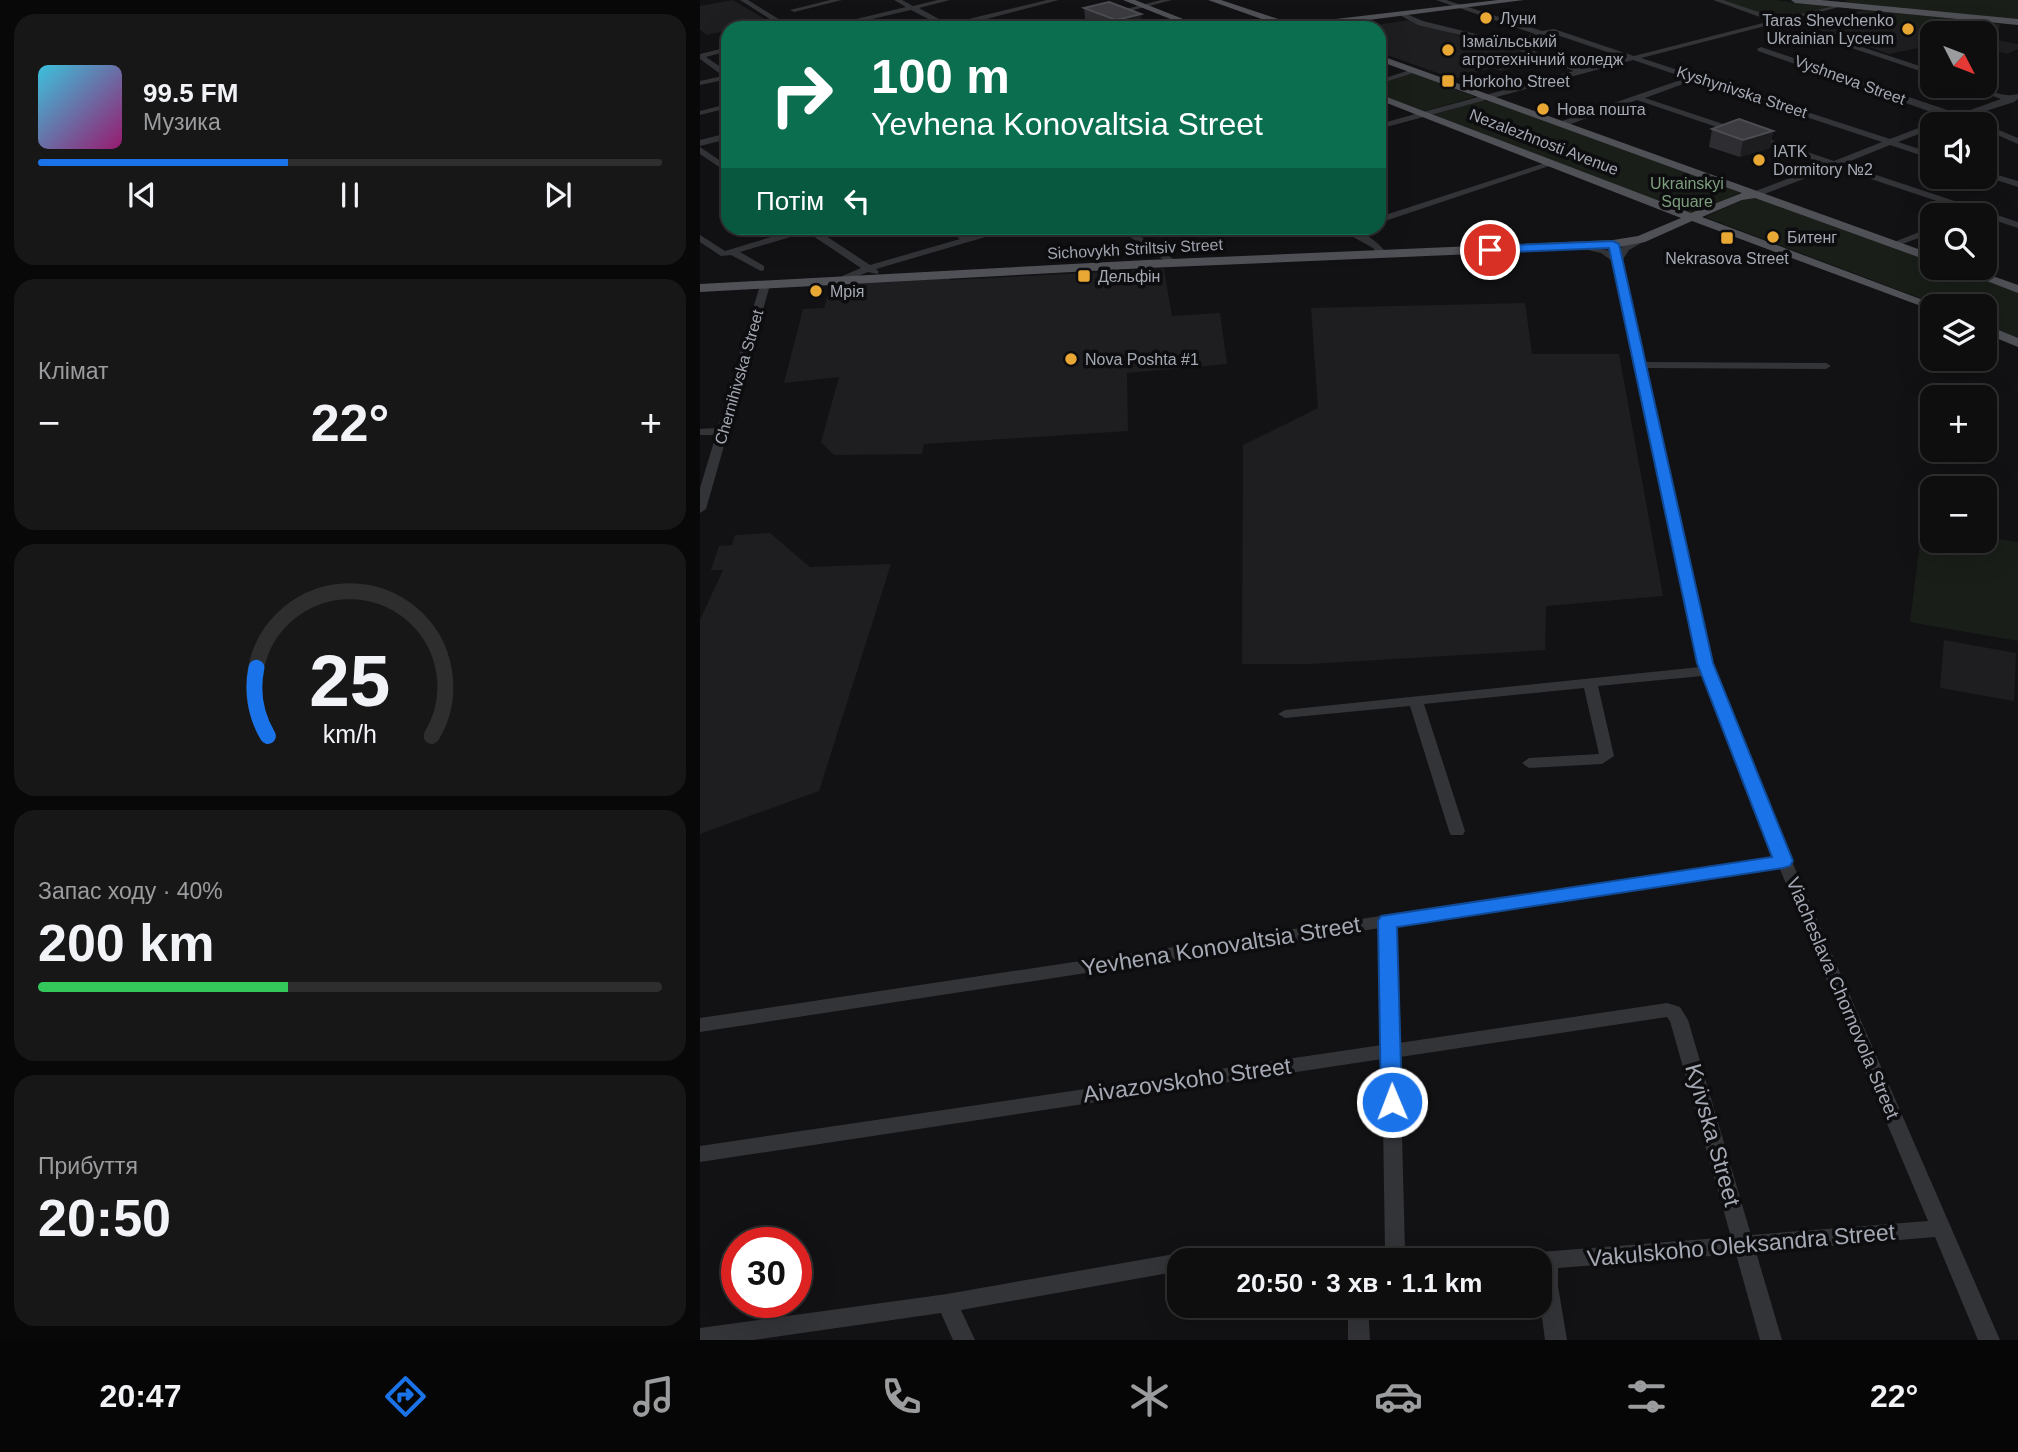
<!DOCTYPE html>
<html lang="uk">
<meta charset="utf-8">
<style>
:root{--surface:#0e0e0f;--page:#171718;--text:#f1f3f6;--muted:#9b9c9e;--line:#2e2e2f;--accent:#1a73e8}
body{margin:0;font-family:Helvetica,sans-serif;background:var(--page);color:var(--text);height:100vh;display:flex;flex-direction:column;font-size:26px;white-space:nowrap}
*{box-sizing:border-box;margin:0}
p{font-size:23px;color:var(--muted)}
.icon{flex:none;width:38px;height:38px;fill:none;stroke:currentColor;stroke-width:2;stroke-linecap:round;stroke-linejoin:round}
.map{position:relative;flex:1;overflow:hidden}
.sheet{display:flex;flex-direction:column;gap:14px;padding:14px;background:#080808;width:700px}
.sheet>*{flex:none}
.hud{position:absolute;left:21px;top:21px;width:665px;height:214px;border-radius:21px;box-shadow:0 7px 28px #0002,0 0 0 2px var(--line);background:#0b6e4f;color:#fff;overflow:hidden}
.needle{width:46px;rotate:132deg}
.fabs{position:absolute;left:1220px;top:21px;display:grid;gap:14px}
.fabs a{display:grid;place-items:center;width:77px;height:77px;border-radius:14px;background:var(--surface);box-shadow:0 7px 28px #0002,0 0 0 2px var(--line);font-size:35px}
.speed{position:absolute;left:21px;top:1227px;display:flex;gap:14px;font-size:35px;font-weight:700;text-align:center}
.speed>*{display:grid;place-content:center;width:91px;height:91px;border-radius:50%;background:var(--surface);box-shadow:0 7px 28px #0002,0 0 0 2px var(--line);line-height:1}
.speed .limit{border:10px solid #d22;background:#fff;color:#111}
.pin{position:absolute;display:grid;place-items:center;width:60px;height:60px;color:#fff;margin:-30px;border:4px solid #fff;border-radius:50%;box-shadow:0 2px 7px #0007}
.me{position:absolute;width:77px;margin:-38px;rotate:359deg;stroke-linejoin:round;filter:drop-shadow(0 0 5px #0008)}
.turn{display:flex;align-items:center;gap:24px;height:147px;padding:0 35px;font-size:32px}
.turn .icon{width:91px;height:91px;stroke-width:2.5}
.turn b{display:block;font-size:49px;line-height:60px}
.then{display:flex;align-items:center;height:66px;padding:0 35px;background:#0003;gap:14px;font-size:26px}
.big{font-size:52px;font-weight:700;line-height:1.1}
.sheet .widget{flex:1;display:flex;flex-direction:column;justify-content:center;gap:10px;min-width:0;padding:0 24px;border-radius:21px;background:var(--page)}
.sheet .dial{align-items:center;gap:0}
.dial svg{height:182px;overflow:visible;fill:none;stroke:var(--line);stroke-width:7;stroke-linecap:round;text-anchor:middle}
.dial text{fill:var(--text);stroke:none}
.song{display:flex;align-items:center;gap:21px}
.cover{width:84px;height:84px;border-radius:10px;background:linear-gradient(135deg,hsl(190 70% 55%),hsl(320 70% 35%))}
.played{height:7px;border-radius:4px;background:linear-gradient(90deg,var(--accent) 40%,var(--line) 40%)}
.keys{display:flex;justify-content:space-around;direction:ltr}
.heat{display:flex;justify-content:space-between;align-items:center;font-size:38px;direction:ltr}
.charge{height:10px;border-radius:5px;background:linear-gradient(90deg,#34c759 40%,var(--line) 0)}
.trip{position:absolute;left:467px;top:1248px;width:385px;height:70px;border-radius:21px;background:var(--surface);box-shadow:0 7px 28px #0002,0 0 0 2px var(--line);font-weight:700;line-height:70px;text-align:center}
.dock{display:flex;height:112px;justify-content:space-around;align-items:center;background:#060606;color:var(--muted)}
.dock .icon{width:49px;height:49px}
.dock .active{color:var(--accent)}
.dock b{font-size:32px;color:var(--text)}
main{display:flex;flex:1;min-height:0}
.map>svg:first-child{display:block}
.built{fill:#1e1e21}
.green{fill:#191e19}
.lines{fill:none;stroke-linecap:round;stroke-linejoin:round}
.stream{stroke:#293137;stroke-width:2}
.minor{fill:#333438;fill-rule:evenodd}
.major{fill:#4f5157;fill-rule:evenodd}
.wall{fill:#2e2e32}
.shaded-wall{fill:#1d1d20}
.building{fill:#3b3b40;stroke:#4b4d52;stroke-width:2}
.route{fill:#1a73e8;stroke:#114b97;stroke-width:2}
.poi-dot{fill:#e9a834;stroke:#0d0d0f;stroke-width:2.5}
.labels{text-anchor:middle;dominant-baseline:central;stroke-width:7;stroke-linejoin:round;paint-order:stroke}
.far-poi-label{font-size:16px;fill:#a4a9b4;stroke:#0d0d0f;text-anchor:start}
.far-street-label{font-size:16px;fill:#a4a9b4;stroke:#0d0d0f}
.far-park-label{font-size:16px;fill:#7c9e7d;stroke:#0d0d0f}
.street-label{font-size:19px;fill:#a4a9b4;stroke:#0d0d0f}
.near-street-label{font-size:23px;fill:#a4a9b4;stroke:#0d0d0f}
</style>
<main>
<section class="sheet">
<div class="widget">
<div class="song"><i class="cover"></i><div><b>99.5 FM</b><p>Музика</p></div></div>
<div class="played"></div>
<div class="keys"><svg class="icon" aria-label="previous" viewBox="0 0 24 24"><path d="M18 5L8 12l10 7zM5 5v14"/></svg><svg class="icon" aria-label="pause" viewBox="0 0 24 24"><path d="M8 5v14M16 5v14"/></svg><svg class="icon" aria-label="next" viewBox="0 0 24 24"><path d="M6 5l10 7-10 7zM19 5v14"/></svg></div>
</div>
<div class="widget"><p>Клімат</p>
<div class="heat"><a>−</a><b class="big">22°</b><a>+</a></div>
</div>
<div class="widget dial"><svg viewBox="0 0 100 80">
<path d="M14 69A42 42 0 1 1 86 69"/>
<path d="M14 69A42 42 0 0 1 9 39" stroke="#1a73e8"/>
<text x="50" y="56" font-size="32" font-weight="700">25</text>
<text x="50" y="72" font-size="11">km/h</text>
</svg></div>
<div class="widget"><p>Запас ходу · 40%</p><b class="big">200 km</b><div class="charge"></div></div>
<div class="widget"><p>Прибуття</p><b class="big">20:50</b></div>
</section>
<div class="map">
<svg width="1318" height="1340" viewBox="0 0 1318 1340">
<rect width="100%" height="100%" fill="#121214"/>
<path class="built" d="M33,0l32,19 -9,2 3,3 -31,4v2l-21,5 -7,-5v-24z
M1164,10l136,14 -3,16 21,4v5l-11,5 -22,-7 -1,-14h-52v18l-9,-4 -34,7 -84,-29z
M709,20l83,26 14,1 38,13 -43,11 -9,-3 -38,11 -75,-27 3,-3 -3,-1v-20h-23z
M464,269l8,47 48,-3 7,51 -100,9 1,58 -204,13 -2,10 -88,1 -13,-13 18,-65 -55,6 19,-74 21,-1 7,-24 119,-7v3z
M825,303l7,51h87l44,242 -117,10 -1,44 -236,14h-67l1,-219 75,-37 -7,-100z
M70,533l40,34 81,-3 -72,227 -119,43v-214l23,-50h-12l8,-24 13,-1 3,-10z
M1244,640l72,13 -2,48 -74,-13z"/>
<path class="green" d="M1019,0h55l58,7 -53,12z
M1147,0h171v20l-176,-17z
M1162,11l2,-1 84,8c-24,22 -61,1 -86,-7z
M1266,22l32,9c-12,5 -62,5 -76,-1z
M711,74h5l59,23 -50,14 -46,-16v-11z
M781,101h8l252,91 -45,21h-8l-256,-99z
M1052,196l180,65v7h19l67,24v47l-33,-14 -1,-19h-43l-236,-89z
M1222,527l10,1v13h52l1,-4 33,5v99l-108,-19z"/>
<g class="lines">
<path class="stream" d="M1227,58l5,-2"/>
<path class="minor" d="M40,0h8l45,28h-9z
M130,0h12l-48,12 -4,-2z
M194,0h8l11,6 25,-6h12l-31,8 29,16 99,-24h12l-107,28h-18l6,-3 -29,-15 -78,18h-14l87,-21z
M461,0h11l-107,28h-13z
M736,0h10l96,31 12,-2 80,27 137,-35 -58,-21h10l56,19 64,-15v2l-202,52 249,81 39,-15h6h-3v5l-34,13 34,11v6l-42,-14 -47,19 175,58v6l-183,-61 -76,29h-6v-4l73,-28 -189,-64 -72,26h-6v-4l127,-44 -53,-18 -254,69v-5l195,-53 -68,-25 -88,-21 -20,-11 6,-1 19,8 85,21 27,-8zM851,33l74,25 -43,11 -67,-25zM994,80l188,62 -48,19 -189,-63z
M1113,31l119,39v5l-119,-40z
M28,47v4l-22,6 22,15v7l-28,6v-4l23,-5 -23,-17v-5z
M1061,47l198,67 42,-15 -35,-13c18,0 35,13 52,8v5l-4,3 -47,15 51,21v6l-34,-15v-5h-12l-18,-4 -196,-69 -1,-2z
M713,69l7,2 -41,13v-4z
M28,104v4l-28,7v-4z
M28,133v6l-28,7v-6z
M0,147l28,19v7l-28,-19z
M848,162l7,2 -176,59v-6z
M1284,171l34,10v6l-34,-11z
M1232,227v6l-35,13 -8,-2z
M101,228h13l56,37 90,-26 -15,-11h10l14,9 33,-9h14l-140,41 3,3 -2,2 -9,-2 -25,10 -5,-3 2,-2 21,-9 -54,-36 -67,20 24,14v4l-3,1 -30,-16 -10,1 -21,-14v-7l25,16z
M417,228h11l51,35 -8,2z
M637,228c18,-2 40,11 50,26l-8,2 -6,-8z
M944,235l8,2 -23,13 -7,11 23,101 181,1 5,3 -5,3 -180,-1 71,312 84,203 199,457h-22l-43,-103 -179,15 26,88h-22l-24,-86 -178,14v18l9,54h-22l-5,-38v-42h-10l3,-5 7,-3 191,-15 -61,-216 -3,-4 -267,40 5,194h85l7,3 3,6h-296l3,-6 7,-3 63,-4 81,5 27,-1 -3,-192 -682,103v-16l682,-101 -2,-117 -680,104v-14l1074,-161 -72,-181 -104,10 16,70 -12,8 -73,4 -7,-5 7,-5 70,-4 -15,-66 -160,16 41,127 -2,4h-12l-2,-4 -39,-125 -125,12 -7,-4 7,-4 415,-43 -88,-406 -11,-8 -26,-6 5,-3 30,7 -2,-7 5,-3 5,3 1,6 4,-4zM1079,867l149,354 -177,14 -63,-215 -8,-13 -13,-4 -268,40 -3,-117z
M65,282l5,3 -64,224 -6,4v-25l16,-53h-16v-6l18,-1 42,-143z
M480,1253l7,3 2,4h-9v11l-219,39 14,30h-22l-12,-27 -188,27h-53v-12l247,-34z
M648,1306h20l2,34h-22z"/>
<path class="major" d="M423,0h12l71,28h-13z
M508,0h13l72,24 205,-24h26l-218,28h-19z
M1091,0h30l197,19v6l-223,-22z
M679,55l553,199v8l-177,-64 -13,2 -40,17 237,89 -10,3 -237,-88 -47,21 -32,6 -466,20 -447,24v-8l447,-24 466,-20 25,-4 43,-18 -302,-118v-6l312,119 51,-20 -363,-132z
M1253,268h17l48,17v8z
M1284,324l34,14v9l-34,-14z"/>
</g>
<path class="wall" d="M384,8l58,20h-56z
M1012,129l61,2 -3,17 -30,9 -31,-10z"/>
<path class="shaded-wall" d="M441,14l1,14h-25l-1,-8z
M1073,131l-3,17 -30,9 3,-17z"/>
<path class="building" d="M409,2l32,12 -25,6 -32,-12z
M1039,119l34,12 -30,9 -31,-11z"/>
<path class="route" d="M913,241l6,3 94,419 80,198 -3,5 -7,2 -386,59 5,175 -3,6 -7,2 -8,-2 -3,-6 -3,-181 3,-5 391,-59 -75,-194 -88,-415 -119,5 -5,-3 5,-4z"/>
<g class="poi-dot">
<circle cx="786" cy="18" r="7"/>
<circle cx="1208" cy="29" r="7"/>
<circle cx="748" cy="50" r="7"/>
<rect x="741" y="74" width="14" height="14" rx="3.5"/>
<circle cx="843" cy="109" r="7"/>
<circle cx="1059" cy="160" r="7"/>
<circle cx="1073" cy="237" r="7"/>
<rect x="1020" y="231" width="14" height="14" rx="3.5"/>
<rect x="377" y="269" width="14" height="14" rx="3.5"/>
<circle cx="116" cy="291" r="7"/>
<circle cx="371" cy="359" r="7"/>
</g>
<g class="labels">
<g class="far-poi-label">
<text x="800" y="18">Луни</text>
<text x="1194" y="20" text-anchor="end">Taras Shevchenko<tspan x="1194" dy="18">Ukrainian Lyceum</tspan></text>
<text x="762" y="41">Ізмаїльський<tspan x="762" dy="18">агротехнічний коледж</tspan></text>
<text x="762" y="81">Horkoho Street</text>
<text x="857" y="109">Нова пошта</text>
<text x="1073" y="151">IATK<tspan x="1073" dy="18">Dormitory №2</tspan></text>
<text x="1087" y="237">Битенг</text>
<text x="1027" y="258" text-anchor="middle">Nekrasova Street</text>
<text x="398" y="276">Дельфін</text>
<text x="130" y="291">Мрія</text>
<text x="385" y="359">Nova Poshta #1</text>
</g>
<g class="far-street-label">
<text transform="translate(1150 80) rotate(20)">Vyshneva Street</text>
<text transform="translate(1042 92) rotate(18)">Kyshynivska Street</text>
<text transform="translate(844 142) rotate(21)">Nezalezhnosti Avenue</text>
<text transform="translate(435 249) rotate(-3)">Sichovykh Striltsiv Street</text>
<text transform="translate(39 377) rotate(-74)">Chernihivska Street</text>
</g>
<g class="far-park-label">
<text x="987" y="183">Ukrainskyi<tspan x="987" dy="18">Square</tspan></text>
</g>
<g class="street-label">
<text transform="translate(1143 998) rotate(67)">Viacheslava Chornovola Street</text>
</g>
<g class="near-street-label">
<text transform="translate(521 946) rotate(-9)">Yevhena Konovaltsia Street</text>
<text transform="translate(487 1080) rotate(-8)">Aivazovskoho Street</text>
<text transform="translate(1013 1135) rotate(74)">Kyivska Street</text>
<text transform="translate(1041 1245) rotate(-5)">Vakulskoho Oleksandra Street</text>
</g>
</g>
</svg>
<div class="fabs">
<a><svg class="needle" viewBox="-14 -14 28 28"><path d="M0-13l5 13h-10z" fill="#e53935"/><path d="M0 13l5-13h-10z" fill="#9b9c9e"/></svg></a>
<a><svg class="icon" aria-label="sound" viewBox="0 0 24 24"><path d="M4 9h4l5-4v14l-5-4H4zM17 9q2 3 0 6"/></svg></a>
<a><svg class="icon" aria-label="search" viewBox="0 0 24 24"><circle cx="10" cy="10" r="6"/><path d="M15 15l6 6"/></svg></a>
<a><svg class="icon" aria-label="layers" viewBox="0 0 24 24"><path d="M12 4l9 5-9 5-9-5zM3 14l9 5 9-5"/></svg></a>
<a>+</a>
<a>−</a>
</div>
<div class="speed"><div class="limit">30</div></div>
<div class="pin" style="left:790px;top:250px;background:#d93025"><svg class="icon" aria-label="arrive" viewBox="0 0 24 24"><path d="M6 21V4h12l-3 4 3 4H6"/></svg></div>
<svg class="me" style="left:692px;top:1102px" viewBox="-20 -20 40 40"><circle r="17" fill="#1a73e8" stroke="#fff" stroke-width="3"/><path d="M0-11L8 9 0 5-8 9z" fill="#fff"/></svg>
<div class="trip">20:50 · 3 хв · 1.1 km</div>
<div class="hud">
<div class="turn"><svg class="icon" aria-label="right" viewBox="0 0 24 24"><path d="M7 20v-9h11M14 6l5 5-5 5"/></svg><div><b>100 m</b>Yevhena Konovaltsia Street</div></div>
<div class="then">Потім<svg class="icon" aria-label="left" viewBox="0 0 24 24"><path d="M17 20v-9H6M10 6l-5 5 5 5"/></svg></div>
</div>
</div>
</main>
<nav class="dock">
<b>20:47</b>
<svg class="icon active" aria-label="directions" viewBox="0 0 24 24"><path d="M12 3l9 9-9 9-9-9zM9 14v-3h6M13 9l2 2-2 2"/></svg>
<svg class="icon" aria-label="music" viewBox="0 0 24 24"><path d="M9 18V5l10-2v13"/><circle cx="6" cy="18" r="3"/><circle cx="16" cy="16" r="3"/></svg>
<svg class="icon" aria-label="phone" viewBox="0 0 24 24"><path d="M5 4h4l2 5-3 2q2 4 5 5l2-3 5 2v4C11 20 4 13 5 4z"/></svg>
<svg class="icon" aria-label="climate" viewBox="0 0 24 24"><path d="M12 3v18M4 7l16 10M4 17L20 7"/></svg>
<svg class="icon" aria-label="car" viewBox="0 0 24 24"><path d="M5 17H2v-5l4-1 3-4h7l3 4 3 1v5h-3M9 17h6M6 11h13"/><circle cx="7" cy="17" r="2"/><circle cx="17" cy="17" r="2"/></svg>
<svg class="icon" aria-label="filters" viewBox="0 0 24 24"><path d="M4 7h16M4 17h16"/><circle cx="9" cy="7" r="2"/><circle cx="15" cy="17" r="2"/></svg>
<b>22°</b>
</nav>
